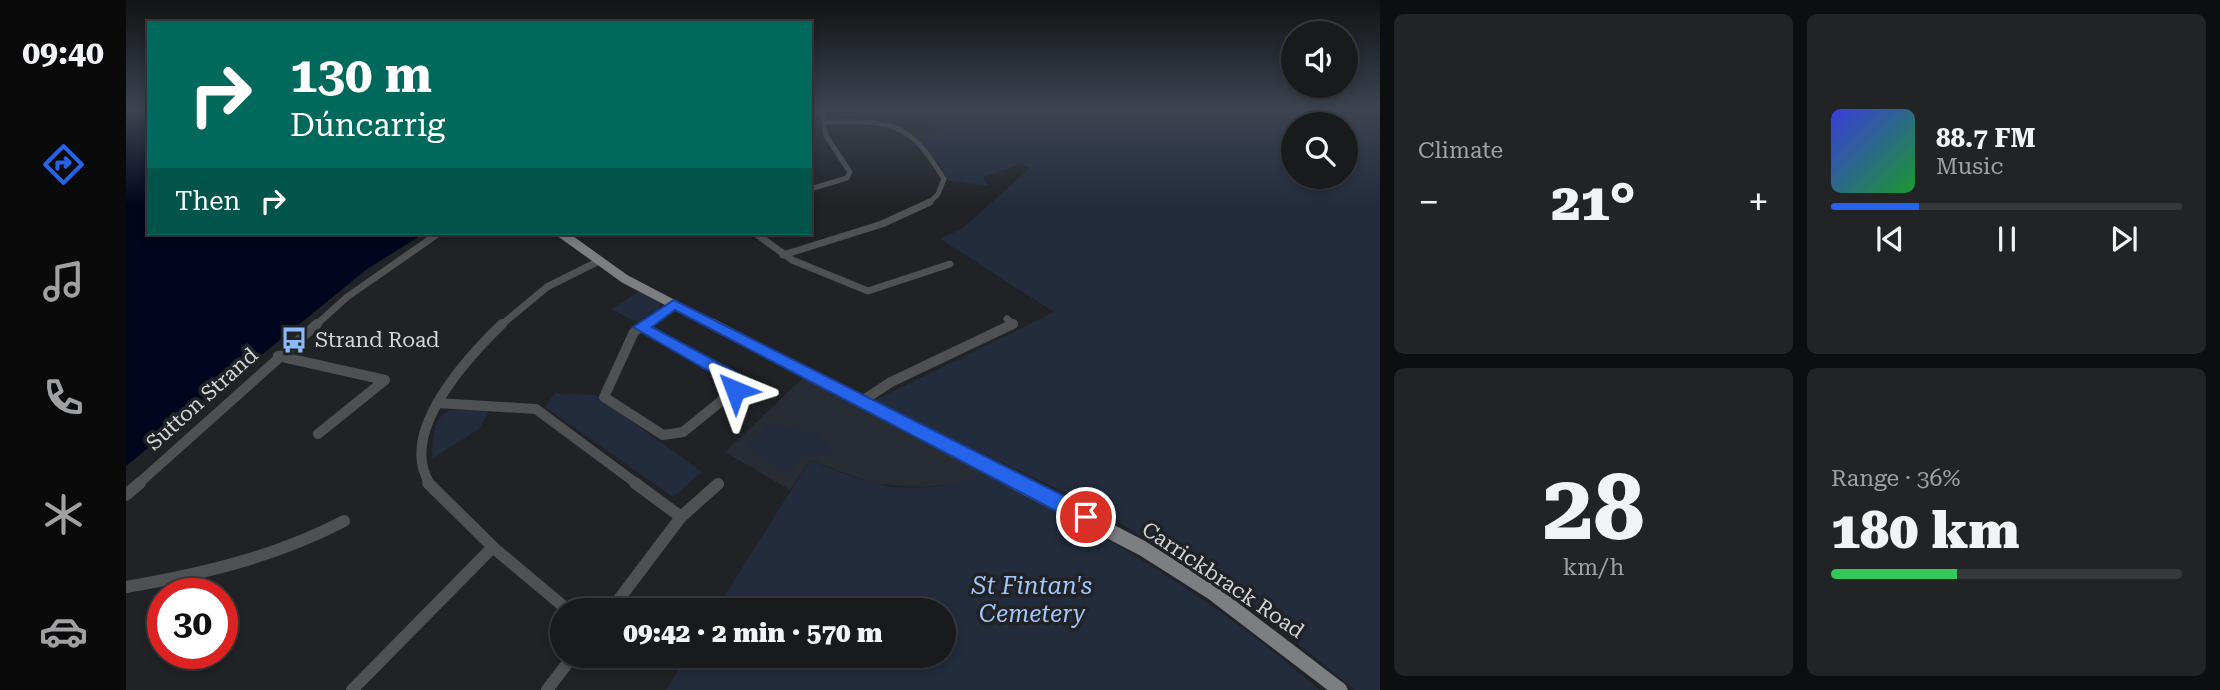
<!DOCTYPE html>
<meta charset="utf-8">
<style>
:root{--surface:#181a1c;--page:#212325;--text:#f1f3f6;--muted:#9fa1a3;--line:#36383b;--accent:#2563eb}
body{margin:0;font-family:"Roboto Serif",serif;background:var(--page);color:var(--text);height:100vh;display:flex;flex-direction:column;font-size:26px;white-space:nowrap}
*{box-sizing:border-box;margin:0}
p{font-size:23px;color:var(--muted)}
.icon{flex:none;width:38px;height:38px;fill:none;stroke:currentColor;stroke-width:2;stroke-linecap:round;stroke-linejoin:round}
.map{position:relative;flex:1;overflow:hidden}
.side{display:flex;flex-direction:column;gap:14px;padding:14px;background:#0d0e0f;width:840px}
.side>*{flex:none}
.hud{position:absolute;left:21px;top:21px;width:665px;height:214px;border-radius:0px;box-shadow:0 4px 10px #0003,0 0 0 2px var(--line);background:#00695c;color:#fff;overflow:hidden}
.fabs{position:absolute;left:1155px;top:21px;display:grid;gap:14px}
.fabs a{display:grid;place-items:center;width:77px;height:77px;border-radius:50%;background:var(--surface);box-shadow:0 4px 10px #0003,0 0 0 2px var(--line);font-size:35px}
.speed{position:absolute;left:21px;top:578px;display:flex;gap:14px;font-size:35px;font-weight:700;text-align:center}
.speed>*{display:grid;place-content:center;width:91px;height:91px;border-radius:50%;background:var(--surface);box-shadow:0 4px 10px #0003,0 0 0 2px var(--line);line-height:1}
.speed .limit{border:10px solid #d22;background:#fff;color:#111}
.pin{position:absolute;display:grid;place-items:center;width:60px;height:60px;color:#fff;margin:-30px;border:4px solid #fff;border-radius:50%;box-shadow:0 2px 7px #0007}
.me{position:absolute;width:77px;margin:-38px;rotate:316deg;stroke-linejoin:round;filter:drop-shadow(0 0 5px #0008)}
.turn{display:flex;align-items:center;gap:24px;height:147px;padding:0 28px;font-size:32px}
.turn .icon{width:91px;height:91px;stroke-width:2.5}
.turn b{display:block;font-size:49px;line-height:60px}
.then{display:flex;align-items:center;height:66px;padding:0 28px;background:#0003;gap:14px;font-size:26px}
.big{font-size:52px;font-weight:800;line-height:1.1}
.side .widget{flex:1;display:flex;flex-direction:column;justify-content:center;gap:10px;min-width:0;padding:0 24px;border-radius:10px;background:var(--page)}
.side .dial{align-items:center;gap:0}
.dial b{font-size:91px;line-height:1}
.song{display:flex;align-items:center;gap:21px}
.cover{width:84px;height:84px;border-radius:10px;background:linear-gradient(135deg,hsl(240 70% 55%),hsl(130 70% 35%))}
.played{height:7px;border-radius:4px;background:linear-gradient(90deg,var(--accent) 25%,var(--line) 25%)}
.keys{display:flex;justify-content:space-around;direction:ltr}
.heat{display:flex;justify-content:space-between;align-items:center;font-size:38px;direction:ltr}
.charge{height:10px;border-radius:5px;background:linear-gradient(90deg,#34c759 36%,var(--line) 0)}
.side .tiles{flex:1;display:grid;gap:14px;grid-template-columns:repeat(2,1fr)}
.trip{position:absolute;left:424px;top:598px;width:406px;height:70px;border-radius:35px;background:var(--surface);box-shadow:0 4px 10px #0003,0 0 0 2px var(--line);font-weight:800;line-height:70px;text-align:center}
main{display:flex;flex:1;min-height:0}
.dock{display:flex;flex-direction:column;width:126px;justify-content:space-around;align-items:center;background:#0a0a0b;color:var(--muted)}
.dock .icon{width:49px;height:49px}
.dock .selected{color:var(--accent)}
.dock b{font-size:32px;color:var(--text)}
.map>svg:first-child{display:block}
.built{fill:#282c34}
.green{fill:#222c3d;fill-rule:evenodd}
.water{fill:#00061e}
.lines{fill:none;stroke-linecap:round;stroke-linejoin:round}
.minor-far3{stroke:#4f5052;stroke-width:5}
.minor-far2{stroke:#4f5052;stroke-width:7}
.minor-far1{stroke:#4f5052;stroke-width:10}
.minor{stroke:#4f5052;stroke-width:12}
.major-far2{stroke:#7c7e82;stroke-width:9}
.major-far1{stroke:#7c7e82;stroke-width:11}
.major{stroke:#7c7e82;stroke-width:15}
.route{fill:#2563eb;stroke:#184099;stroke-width:2}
.labels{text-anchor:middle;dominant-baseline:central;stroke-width:7;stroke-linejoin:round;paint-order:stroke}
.poi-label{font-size:21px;fill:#d4d5d7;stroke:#202225;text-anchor:start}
.street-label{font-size:21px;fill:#d4d5d7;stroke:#202225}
.near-park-label{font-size:24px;font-style:italic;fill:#a2c6fc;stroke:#202225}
</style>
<main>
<nav class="dock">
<b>09:40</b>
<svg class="icon selected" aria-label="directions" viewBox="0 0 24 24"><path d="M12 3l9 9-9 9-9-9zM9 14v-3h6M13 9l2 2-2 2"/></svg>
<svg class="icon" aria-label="music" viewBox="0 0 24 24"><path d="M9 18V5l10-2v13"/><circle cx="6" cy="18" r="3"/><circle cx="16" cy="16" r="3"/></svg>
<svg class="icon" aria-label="phone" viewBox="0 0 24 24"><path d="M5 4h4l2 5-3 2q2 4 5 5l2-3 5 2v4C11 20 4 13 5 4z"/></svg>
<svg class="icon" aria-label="climate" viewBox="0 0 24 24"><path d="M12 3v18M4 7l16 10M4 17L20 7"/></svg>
<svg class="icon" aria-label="car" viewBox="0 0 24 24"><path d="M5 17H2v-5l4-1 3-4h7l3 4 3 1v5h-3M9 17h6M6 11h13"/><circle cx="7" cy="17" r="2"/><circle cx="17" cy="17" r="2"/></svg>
</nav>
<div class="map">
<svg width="1254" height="690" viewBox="0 0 1254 690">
<rect width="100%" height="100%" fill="#202225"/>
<path class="built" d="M678,377l182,97 -17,9 -44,4 -51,-3 -64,-24 -20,30 -65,-38z"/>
<path class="green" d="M780,110h431l9,5 34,5v570h-25l-81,-66 -173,-114 -228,-109 181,-89 -114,-73 23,-11 67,-60 -8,-4 -39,13 5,8c-13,1 -25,-4 -40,-4l-9,-18 -27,-28 29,-5zM1167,124h53v53h-53z
M514,291l20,11 -1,6 -23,14 -25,-13z
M429,393l40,2 107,77 -29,25 -128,-90z
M330,409l33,2 -10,18 -47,30c1,-20 -1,-46 24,-50z
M647,421l13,8 8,-4 10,10 9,-4 23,22 -32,3 -15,18 -43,-28z
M684,460c20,8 41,17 62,23 30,9 86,5 114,-9 119,60 233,127 333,216h-653l21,-34h256v-45h-228z"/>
<path class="water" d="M0,110h23v123h276l-58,36 -241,197z"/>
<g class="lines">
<path class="minor-far3" d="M698,122c66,-1 84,-3 120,57l-6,15 -10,10
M684,189l37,-11 3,-6 -24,-36 -4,-26"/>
<path class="minor-far2" d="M629,233l37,27 76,31 82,-27
M657,255l99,-31 48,-22
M881,319l6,5 -4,2
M189,326l32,-29 92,-64
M374,326l47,-39 50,-25
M517,326l31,-22"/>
<path class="minor-far1" d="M515,327l87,48 8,9 -1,6 -52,42 -20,3 -59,-38 30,-65z
M515,327l4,-3
M152,356l107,24 -67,54
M736,401l29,-19 122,-58
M311,403l99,6 101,75
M12,484l179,-160
M304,484c-33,-51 37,-126 72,-160"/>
<path class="minor" d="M302,483l67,66 74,62
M509,483l46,34
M0,495l14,-12
M0,587c76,-13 149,-30 218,-66
M484,611l71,-94 37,-33
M226,690l139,-141
M421,690l26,-34"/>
<path class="major-far2" d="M435,233l64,46 90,47"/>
<path class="major-far1" d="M586,324l308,160"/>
<path class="major" d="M891,483l125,65 71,45 127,97"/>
</g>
<linearGradient id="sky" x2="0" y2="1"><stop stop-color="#121314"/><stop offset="0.53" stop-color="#3c4451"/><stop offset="1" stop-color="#3c4451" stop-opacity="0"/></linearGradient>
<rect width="1254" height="206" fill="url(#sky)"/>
<path class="route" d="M548,300l420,211 3,6 -3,6 -8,2 -7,-2 -404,-213 -23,17 82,44 11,13 -4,10h-12l-7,-15 -89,-52z"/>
<defs>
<g id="bus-bare" transform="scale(2.1)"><path d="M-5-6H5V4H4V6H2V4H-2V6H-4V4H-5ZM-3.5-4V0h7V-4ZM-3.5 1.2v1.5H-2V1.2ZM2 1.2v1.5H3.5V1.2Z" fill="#8db9fc" stroke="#202225" stroke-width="2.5" paint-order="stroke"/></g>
</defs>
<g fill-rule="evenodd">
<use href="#bus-bare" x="168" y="340"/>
</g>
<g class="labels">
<g class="poi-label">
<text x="189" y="340">Strand Road</text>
</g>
<g class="street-label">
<text transform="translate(76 399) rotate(-42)">Sutton Strand</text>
<text transform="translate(1097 580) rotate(34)">Carrickbrack Road</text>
</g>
<g class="near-park-label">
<text x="906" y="586">St Fintan's<tspan x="906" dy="28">Cemetery</tspan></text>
</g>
</g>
</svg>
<div class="fabs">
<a><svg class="icon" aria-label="sound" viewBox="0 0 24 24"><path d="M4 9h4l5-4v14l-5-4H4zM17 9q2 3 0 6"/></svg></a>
<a><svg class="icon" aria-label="search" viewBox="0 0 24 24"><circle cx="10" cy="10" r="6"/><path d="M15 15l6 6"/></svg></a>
</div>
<div class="speed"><div class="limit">30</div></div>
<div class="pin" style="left:960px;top:517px;background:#d93025"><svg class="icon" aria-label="arrive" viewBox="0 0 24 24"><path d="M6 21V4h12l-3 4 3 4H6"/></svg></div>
<svg class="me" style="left:609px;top:390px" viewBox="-20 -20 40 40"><path d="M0-17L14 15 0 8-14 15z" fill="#2563eb" stroke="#fff" stroke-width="4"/></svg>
<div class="trip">09:42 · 2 min · 570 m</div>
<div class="hud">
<div class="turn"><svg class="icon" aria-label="right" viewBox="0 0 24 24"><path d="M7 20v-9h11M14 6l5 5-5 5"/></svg><div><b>130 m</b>Dúncarrig</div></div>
<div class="then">Then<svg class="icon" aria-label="right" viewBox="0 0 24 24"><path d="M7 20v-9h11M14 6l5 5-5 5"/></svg></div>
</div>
</div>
<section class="side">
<div class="tiles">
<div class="widget"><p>Climate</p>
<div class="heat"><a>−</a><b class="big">21°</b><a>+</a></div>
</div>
<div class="widget">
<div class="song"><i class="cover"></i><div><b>88.7 FM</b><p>Music</p></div></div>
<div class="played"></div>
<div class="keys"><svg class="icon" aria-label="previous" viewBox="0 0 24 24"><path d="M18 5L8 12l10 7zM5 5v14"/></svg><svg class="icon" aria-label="pause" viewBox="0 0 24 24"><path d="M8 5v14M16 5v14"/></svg><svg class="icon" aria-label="next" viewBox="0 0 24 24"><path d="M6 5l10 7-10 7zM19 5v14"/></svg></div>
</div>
<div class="widget dial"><b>28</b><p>km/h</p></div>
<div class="widget"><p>Range · 36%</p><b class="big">180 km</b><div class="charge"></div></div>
</div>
</section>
</main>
